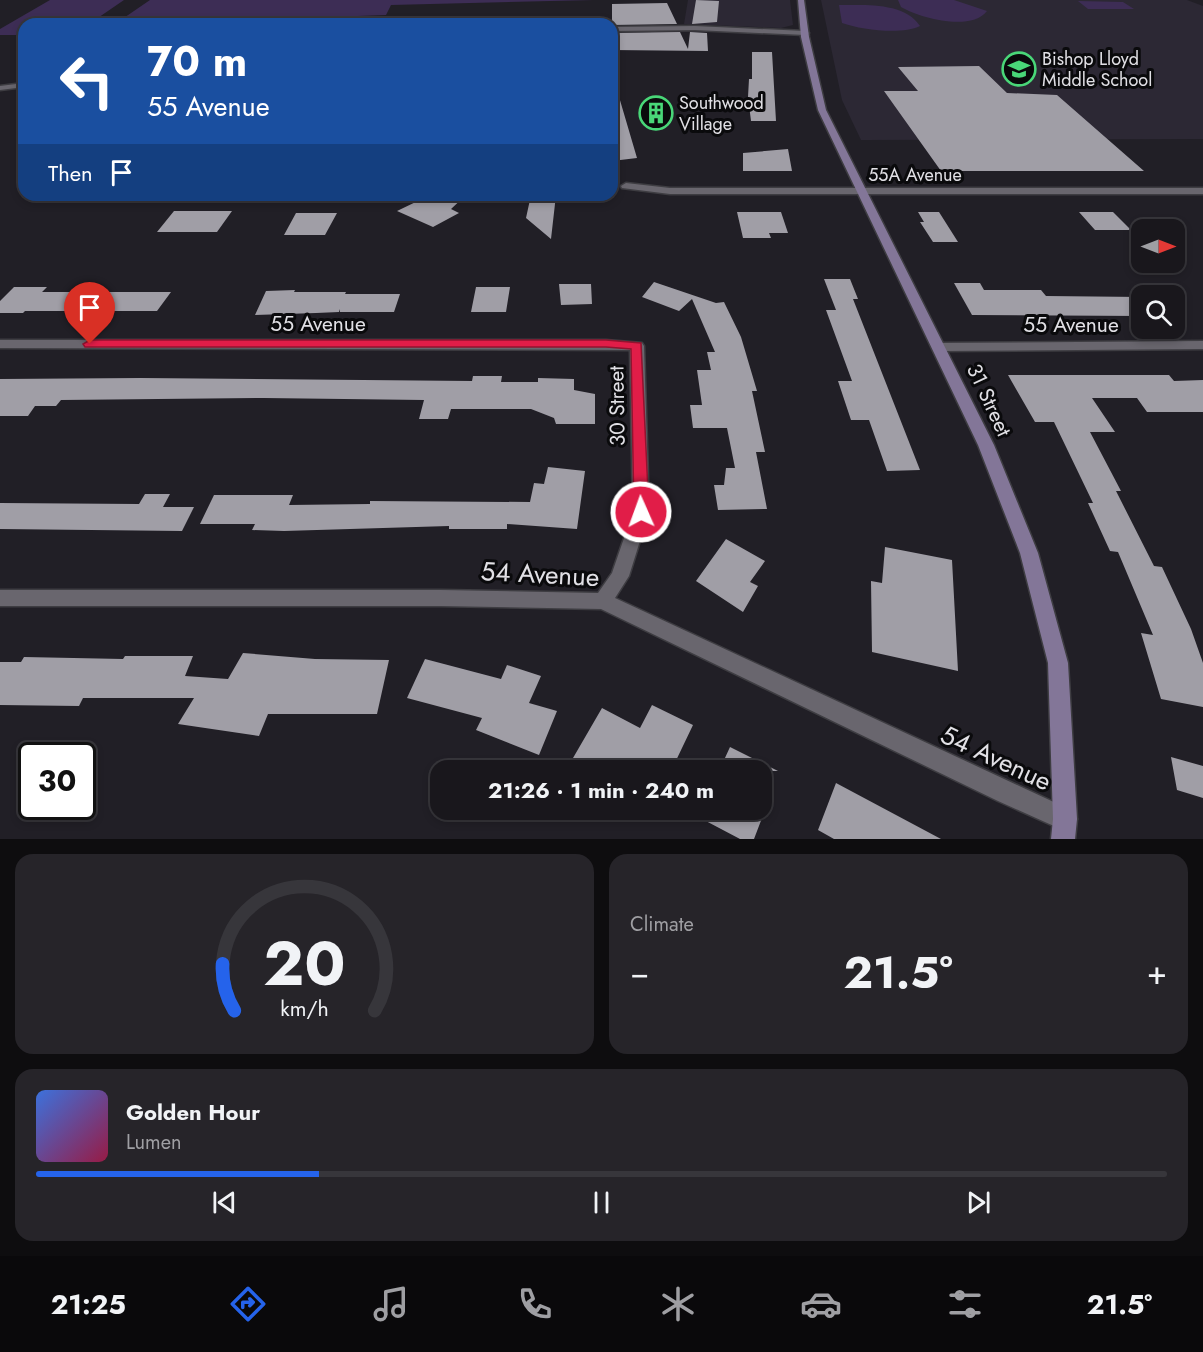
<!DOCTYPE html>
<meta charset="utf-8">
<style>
:root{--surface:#19171c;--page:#262429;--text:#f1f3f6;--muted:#9f9fa3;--line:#37363b;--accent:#2563eb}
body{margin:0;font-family:Jost,sans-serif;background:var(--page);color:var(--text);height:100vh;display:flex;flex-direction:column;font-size:22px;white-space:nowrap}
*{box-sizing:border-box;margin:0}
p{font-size:20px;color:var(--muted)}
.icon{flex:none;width:33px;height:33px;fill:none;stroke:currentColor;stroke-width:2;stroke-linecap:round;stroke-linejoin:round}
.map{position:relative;height:839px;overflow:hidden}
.sheet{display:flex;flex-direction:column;gap:15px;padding:15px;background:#0e0d0f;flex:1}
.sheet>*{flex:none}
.top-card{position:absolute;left:18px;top:18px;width:600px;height:183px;border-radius:18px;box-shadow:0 3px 9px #0003,0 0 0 2px var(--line);background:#1a4fa0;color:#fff;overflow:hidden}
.needle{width:39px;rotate:90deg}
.tools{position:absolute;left:1131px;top:219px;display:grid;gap:12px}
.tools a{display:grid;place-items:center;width:54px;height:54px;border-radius:12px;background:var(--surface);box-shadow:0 3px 9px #0003,0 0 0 2px var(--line);font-size:30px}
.speed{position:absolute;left:18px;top:742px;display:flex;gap:12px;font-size:30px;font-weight:700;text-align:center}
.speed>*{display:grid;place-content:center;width:78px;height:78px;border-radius:50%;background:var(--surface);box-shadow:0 3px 9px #0003,0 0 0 2px var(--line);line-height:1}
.speed .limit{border:3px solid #111;border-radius:9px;background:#fff;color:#111}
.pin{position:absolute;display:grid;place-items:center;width:51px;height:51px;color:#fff;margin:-62px -26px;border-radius:50% 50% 50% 0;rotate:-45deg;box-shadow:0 0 6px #0007}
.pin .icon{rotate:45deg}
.me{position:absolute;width:66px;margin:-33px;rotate:358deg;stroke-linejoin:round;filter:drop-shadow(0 0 4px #0008)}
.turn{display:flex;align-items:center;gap:21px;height:126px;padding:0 30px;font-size:27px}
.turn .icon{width:78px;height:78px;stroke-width:2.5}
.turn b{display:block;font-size:42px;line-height:51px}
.then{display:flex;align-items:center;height:57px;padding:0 30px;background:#0003;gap:12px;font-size:22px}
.big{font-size:45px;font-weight:700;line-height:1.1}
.sheet .tile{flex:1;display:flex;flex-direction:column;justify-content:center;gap:9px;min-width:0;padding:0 21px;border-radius:18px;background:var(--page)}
.sheet .dial{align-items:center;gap:0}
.dial svg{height:156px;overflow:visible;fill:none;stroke:var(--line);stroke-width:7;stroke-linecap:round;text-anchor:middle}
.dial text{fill:var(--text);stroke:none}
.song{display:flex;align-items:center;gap:18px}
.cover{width:72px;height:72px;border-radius:9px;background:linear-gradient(135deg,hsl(220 70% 55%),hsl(340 70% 35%))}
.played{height:6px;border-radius:3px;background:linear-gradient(90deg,var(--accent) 25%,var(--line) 25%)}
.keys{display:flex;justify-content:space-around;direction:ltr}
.heat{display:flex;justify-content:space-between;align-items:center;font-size:33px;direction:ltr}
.sheet .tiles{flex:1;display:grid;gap:15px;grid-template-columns:1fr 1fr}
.tile:last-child{grid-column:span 2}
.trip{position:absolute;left:430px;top:760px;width:342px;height:60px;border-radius:18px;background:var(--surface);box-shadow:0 3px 9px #0003,0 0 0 2px var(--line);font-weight:700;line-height:60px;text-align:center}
.dock{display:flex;height:96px;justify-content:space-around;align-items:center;background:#0a090b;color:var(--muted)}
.dock .icon{width:42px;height:42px}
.dock .on{color:var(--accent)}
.dock b{font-size:27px;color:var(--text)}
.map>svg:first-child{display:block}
.built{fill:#2c2834}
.green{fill:#3d2d55}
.building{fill:#a09ea6}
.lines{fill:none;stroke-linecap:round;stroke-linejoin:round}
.street-casing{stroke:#3e3d42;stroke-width:3}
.secondary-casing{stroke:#3e3d42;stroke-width:3}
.street{fill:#69666e;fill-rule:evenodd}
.secondary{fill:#837698;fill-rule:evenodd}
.route{fill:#e11d48;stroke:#92132f;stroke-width:1.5}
.labels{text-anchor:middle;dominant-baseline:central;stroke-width:6;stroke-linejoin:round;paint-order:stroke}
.far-poi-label{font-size:18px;fill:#e1e0e5;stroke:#0a0a0c;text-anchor:start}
.far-street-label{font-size:18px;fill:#e1e0e5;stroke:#0a0a0c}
.street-label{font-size:21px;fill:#e1e0e5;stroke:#0a0a0c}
.near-street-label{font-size:26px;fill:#e1e0e5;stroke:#0a0a0c}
</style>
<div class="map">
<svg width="1203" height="839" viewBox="0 0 1203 839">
<rect width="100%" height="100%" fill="#211f26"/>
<path class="built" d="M688,0h102l3,25 -12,3 -97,-4z
M821,0h366l16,6v133l-342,1 -19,-40z"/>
<path class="green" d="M50,0h74l-35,24h-65v11h-24v-6z
M150,0h444l-203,5 -5,10 -111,4 -47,5h-113z
M898,0h56l33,11c-16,21 -67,7 -86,-4z
M1078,1l45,1 11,7h-46z
M839,5c26,0 66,-3 81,21 -18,9 -58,4 -78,-3z"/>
<path class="building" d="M696,0l23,1 -2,21 -25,2z
M667,3l10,21 -65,1v-21z
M680,32l8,17 2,-17 17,1 1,18 -96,-1v-17z
M752,52h20l4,69h-25l-3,-24 1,-18h3z
M979,66l28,27 50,2 87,76h-203l-57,-80h34l-20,-24z
M612,90h5l20,68 -25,3z
M788,149l4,22h-49v-18z
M438,195h28l-15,14 8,4 -26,14 -36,-16 27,-13 8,3z
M531,195h25l-5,44 -25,-21z
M174,211h58l-15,21h-60z
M737,212h44l7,21h-19l2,5h-28z
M918,212h21l19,30h-25l-13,-20h4z
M1079,212h34l18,18h-36z
M296,213h41l-12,22h-41z
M824,279h26l8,20h-5l67,171 -33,1 -18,-51h-18l-13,-39h14l-26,-71h10z
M654,282l62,21 8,-1 17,35 16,54h-5l13,61h-9l11,57 -49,1 -4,-25h10l2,-17h9l-8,-40h-34l-3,-23h12l-5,-35h14l-4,-18h8l-23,-53 -13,12 -37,-14z
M954,283h26l4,7h57l5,6 96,1v19l-170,-1z
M559,284h32l1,20 -31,1z
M14,287h33l-5,5h129l-14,19h-132l-2,2h-23v-12z
M476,287h34l-4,25h-35z
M295,290l-1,2h52l-1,2h55l-6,18h-54v-3l-1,3 -23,1 -61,2 11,-24z
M1008,375h161l5,6 29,-1v32h-56l-10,-14h-45l23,34h-25l31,59h-5l38,75 8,1 29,62 12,34v44l-42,-8 -20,-66 12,2 -35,-83 -8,-1 -22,-48h5l-39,-81h-19z
M473,376h29l-1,6h37v-4l36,1v11l21,4v30h-39l-2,-6 -23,-9h-80l-3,10h-29l5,-19 -160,-2 -203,2 -5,6h-21l-7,10h-28v-37l141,-1 331,3z
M548,467l37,4 -8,58 -70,-5v5h-58v-3l-165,5 -32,-1 3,-6h-55l14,-29h79l-4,10 81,-1v-3l160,1 4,-19 10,1z
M145,494h25l-7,13h31l-12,24 -182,-2v-26l139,1z
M726,539l39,22 -15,21 8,4 -15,26 -47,-31z
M885,547l67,13 6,111 -86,-19 -1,-71 11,2z
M243,653l72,6 74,1 -12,54h-109l-9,22 -81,-12 16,-26h-111l-4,8 -79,-1v-43h21l3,-5 99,2 2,-3h68l-8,20 43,3z
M425,659l76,20 6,-14 34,11 -12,27 28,8 -18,44 -63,-25 6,-12 -75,-20z
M652,705l41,20 -22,46h-75l-23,-13 29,-50 38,20z
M730,747l48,24h-59z
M1171,757l32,9v32l-26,-8z
M836,783l105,56h-107l-16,-9z
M685,810h80l-11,29h-14z"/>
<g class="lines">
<g class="street-casing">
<path id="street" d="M695,26l110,5 4,2 -4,2 -110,-5 -83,1v-4z
M24,83v4l-24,3v-4z
M626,183l44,5h533v6h-533l-48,-6 -1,-2z
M0,340h606l36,3 2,3 5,166 -20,64 -14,22 458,213 4,8 -4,8 -8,4 -67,-30 -397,-192 -160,-3h-441v-16h441l157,3 14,-20 21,-61 -3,-162 -630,-2z
M1203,341v8l-264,2 -7,-4 7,-4z"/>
</g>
<g class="secondary-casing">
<path id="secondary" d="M798,0h6l5,37 17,73 168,335 44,108 30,110 9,156 -2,20h-24l2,-20 -5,-156 -28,-110 -42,-108 -160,-335 -17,-73z"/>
</g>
<use href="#street" class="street"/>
<use href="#secondary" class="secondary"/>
</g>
<path class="route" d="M90,340h516l35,3 8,169 -2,5h-11l-2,-5 -3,-163 -25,-2h-521l-2,-3z"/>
<defs>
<g id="school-ring" transform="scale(1.725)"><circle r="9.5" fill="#0a0a0c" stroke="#49d778" stroke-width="1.5"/><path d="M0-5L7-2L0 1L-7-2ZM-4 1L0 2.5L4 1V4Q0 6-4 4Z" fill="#49d778"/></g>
<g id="building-ring" transform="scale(1.725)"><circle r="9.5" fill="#0a0a0c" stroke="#49d778" stroke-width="1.5"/><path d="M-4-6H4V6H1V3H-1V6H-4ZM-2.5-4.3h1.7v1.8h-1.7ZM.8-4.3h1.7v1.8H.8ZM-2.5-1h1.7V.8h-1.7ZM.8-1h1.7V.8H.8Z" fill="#49d778"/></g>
</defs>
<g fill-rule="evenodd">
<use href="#school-ring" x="1019" y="69"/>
<use href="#building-ring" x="656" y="113"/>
</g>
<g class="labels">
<g class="far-poi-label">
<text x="1042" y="59">Bishop Lloyd<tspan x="1042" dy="21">Middle School</tspan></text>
<text x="679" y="103">Southwood<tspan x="679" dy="21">Village</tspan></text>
</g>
<g class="far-street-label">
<text x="915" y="175">55A Avenue</text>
</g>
<g class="street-label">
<text x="318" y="324">55 Avenue</text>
<text x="1071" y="325">55 Avenue</text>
<text transform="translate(989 400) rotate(65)">31 Street</text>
<text transform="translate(617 406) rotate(-91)">30 Street</text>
</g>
<g class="near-street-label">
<text transform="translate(540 574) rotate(3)">54 Avenue</text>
<text transform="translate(996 758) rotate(25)">54 Avenue</text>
</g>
</g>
</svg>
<div class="tools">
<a><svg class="needle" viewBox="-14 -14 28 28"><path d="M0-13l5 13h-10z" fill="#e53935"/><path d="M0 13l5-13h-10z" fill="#9f9fa3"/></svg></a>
<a><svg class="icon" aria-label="search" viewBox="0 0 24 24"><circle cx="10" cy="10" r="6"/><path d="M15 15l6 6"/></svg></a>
</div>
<div class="speed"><div class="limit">30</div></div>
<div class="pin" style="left:90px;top:344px;background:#d93025"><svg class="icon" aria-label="arrive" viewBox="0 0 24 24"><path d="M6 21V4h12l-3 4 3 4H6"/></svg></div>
<svg class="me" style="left:641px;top:512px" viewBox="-20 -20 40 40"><circle r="17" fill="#e11d48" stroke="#fff" stroke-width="3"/><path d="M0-11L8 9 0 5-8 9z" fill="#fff"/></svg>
<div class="trip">21:26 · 1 min · 240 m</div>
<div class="top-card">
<div class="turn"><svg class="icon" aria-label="left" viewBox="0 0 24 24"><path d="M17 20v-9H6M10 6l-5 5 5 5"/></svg><div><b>70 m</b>55 Avenue</div></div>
<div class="then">Then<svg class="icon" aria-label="arrive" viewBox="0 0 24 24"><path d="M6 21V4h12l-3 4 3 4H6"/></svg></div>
</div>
</div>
<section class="sheet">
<div class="tiles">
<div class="tile dial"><svg viewBox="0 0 100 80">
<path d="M14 69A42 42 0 1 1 86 69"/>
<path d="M14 69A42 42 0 0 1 8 45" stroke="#2563eb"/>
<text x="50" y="56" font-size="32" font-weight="700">20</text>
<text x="50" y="72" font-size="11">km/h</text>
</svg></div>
<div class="tile"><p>Climate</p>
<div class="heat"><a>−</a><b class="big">21.5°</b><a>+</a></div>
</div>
<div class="tile">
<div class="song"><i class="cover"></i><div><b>Golden Hour</b><p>Lumen</p></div></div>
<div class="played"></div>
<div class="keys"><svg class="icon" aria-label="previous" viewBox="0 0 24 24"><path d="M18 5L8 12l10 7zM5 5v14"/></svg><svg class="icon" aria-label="pause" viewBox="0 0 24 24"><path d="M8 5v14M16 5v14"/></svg><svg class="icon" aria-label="next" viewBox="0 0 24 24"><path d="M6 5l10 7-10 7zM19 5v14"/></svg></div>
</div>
</div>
</section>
<nav class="dock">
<b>21:25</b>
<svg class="icon on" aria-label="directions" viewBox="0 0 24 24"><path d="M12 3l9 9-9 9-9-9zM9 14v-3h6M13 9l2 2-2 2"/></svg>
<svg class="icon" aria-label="music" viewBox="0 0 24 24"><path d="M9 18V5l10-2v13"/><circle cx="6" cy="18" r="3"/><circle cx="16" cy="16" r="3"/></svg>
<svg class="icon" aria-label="phone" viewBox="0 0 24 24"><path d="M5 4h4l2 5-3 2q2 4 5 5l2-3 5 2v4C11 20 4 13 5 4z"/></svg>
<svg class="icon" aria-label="climate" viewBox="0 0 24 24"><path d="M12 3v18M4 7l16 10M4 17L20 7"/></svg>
<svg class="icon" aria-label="car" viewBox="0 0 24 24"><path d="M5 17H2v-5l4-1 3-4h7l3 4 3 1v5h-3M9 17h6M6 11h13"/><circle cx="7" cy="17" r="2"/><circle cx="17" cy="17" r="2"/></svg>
<svg class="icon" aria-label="filters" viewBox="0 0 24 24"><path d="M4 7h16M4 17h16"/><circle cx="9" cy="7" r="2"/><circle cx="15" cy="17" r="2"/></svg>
<b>21.5°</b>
</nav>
